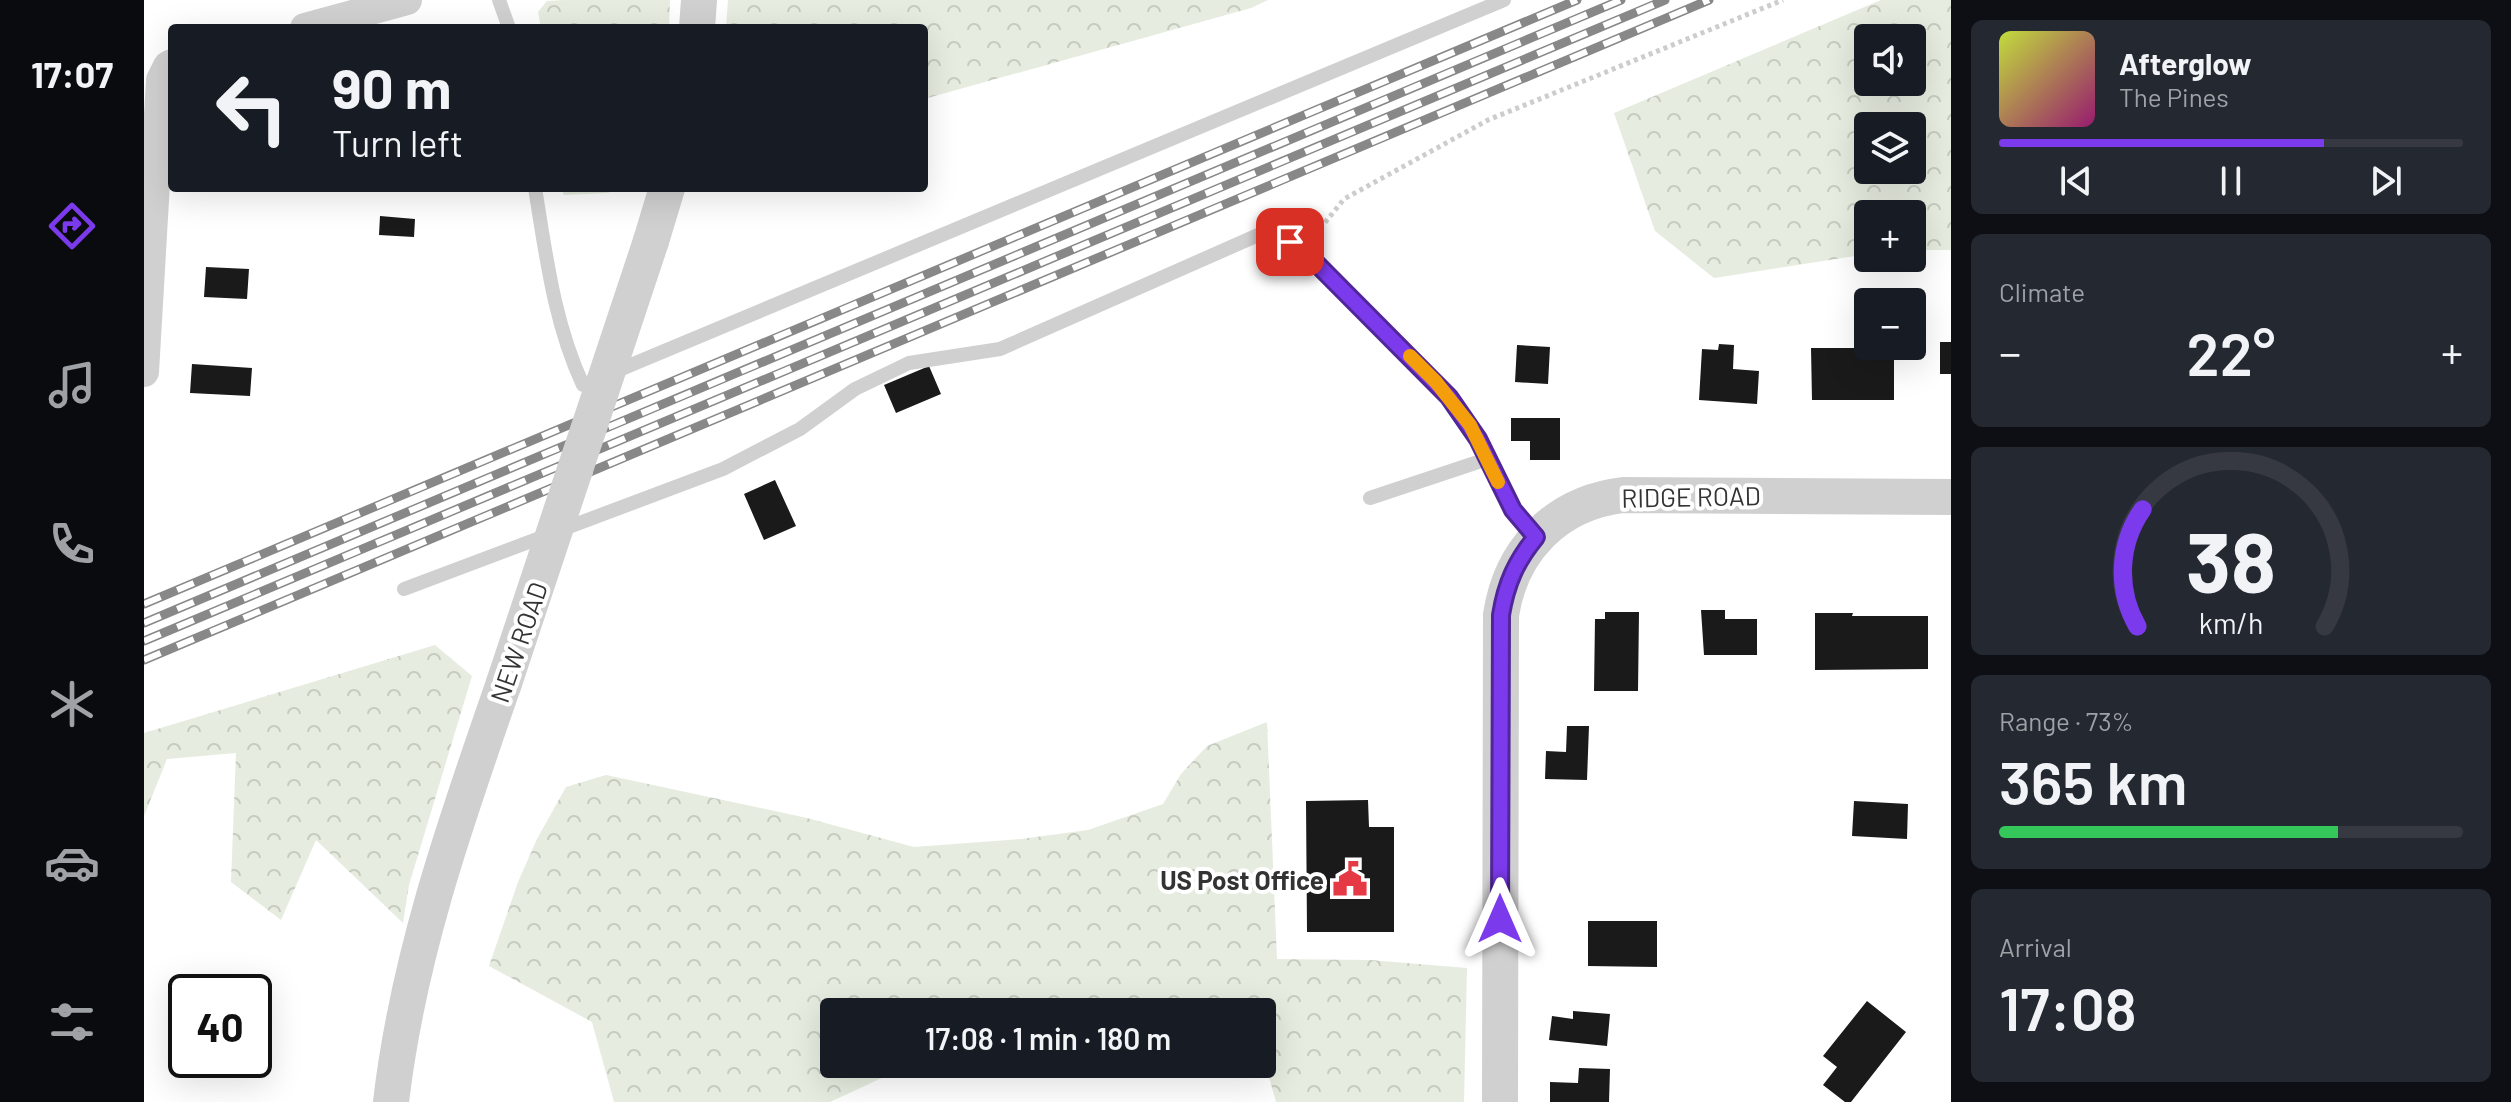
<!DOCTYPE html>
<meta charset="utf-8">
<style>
:root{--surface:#171b24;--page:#242831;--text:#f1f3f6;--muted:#9ea1a6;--line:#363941;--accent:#7c3aed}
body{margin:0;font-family:Barlow,sans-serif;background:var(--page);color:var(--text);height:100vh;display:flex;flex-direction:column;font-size:30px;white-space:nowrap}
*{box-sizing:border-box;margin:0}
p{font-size:26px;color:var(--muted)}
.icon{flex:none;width:44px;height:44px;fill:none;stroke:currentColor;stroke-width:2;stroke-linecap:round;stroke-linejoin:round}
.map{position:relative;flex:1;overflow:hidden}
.panel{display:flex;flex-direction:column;gap:20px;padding:20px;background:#0d0f14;width:560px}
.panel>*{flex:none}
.banner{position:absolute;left:24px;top:24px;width:760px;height:168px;border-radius:8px;box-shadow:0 8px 32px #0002;background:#171b24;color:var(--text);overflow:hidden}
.controls{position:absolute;left:1710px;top:24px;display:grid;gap:16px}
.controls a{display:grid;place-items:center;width:72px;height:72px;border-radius:8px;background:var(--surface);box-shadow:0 8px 32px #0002;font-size:40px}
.speed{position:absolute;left:24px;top:974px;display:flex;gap:16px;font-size:40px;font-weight:700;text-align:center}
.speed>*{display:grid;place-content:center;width:104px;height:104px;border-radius:50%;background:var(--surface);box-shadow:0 8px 32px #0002;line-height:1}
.speed .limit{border:4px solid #111;border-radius:12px;background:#fff;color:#111}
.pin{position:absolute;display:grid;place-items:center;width:68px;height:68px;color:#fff;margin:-34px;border-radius:16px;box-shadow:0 4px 12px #0006}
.me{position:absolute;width:88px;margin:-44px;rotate:0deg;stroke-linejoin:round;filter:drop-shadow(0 0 6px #0008)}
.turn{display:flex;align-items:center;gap:28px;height:168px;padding:0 32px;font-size:36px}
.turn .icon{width:104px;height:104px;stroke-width:2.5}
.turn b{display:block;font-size:56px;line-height:68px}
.big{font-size:60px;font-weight:600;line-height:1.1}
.panel .tile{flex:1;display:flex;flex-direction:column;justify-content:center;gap:12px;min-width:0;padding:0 28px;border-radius:12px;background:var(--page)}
.panel .dial{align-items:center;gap:0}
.dial svg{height:208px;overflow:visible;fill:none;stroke:var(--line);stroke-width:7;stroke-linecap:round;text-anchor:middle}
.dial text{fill:var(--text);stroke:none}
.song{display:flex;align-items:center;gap:24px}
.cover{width:96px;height:96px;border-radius:12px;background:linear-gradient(135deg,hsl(70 70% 55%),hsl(320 70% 35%))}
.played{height:8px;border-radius:4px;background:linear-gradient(90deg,var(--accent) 70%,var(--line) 70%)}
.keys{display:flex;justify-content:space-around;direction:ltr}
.heat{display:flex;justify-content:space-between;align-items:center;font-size:44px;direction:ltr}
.charge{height:12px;border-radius:6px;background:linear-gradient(90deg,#34c759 73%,var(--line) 0)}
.trip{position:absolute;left:676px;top:998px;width:456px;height:80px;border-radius:8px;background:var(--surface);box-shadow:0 8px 32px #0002;font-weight:600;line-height:80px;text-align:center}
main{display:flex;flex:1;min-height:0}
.menu{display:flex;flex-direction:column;width:144px;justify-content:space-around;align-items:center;background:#090b0e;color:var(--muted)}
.menu .icon{width:56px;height:56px}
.menu .active{color:var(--accent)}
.menu b{font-size:36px;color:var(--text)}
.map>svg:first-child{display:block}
.forest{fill:url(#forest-crowns);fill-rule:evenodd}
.building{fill:#1a1a1a}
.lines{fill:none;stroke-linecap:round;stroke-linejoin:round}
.path{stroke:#cdcdcd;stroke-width:5;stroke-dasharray:4 4;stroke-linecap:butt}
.service{stroke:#d0d0d0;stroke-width:14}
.minor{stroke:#d0d0d0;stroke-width:30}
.tertiary{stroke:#d0d0d0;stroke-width:36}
.rail-casing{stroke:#888;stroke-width:9}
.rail{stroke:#fff;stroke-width:6;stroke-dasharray:18;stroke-linecap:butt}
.tertiary-bridge{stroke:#d0d0d0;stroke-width:36}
.route-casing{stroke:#51269a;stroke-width:20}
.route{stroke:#7c3aed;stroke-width:14}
.slow{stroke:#f59e0b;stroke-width:14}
.labels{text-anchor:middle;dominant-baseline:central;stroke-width:8;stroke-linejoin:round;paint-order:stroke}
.street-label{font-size:26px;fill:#333;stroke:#fff}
.poi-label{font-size:26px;font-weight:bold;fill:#333;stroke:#fff;text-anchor:end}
</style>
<main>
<nav class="menu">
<b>17:07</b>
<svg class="icon active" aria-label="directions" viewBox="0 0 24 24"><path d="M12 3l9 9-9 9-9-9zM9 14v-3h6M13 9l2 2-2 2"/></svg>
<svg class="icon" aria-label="music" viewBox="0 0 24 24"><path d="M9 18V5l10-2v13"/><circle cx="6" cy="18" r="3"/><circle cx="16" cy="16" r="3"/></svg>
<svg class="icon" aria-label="phone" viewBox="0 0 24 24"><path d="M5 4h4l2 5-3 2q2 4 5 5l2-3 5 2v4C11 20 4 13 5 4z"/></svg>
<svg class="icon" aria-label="climate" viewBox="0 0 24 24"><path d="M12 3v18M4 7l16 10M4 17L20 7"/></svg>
<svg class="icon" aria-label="car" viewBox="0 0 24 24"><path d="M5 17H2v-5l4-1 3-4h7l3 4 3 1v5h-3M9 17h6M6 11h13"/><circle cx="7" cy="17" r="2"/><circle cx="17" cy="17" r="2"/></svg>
<svg class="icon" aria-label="filters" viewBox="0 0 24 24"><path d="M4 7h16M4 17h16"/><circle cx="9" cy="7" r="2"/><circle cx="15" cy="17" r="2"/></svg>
</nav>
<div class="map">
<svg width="1807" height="1102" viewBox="0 0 1807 1102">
<defs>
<pattern id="forest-crowns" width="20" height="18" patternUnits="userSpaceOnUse" patternTransform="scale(2)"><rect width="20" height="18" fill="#e6ecdf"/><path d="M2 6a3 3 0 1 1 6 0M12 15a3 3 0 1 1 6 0" fill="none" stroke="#c6cbc0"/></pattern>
</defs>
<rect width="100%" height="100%" fill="#fff"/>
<path class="forest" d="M420,0h106l-1,28h-128l-3,-16 9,-11z
M584,0h540l-17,8 -327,91v-71h-198z
M1737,0h70v250h-39v-36h-44v40l-154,24 -59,-47 -41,-118zM1768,38v44h-44v-44zM1768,126v44h-44v-44z
M417,188h64l-18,5 -43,2z
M291,645l37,31 -63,209 -6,38 -87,-83 -35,80 -50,-38 5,-129 -69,6 -23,57v-83z
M1123,722l10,237 93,1 97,8 -3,134h-188l-14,-50v-40h-428v52h78l-82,38h-216l-22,-80 -103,-56 29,-84 19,-43 29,-52 40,-12 201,43 107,29 107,-8 67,-9 75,-26 18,-30 26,-28z"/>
<path class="building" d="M236,216l35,3 -1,18 -35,-2z
M62,267l43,2 -2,30 -43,-2z
M1796,342h11v32h-11z
M1575,344l15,1 -1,24 26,2 -2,33 -58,-4 3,-51 16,1z
M1373,345l33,2 -2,37 -33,-2z
M1667,348h83v52h-82z
M48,364l60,4 -2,28 -60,-3z
M785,366l12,28 -45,19 -12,-28z
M1367,418h49v42h-30v-19h-19z
M631,480l21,46 -32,14 -20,-46z
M1557,610h24v9h32v36h-53z
M1461,612h34l-1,79h-44l1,-72h10z
M1671,613h38l-1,3h76v53l-113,1z
M1423,726h22l-2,54 -42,-1 1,-28 20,1z
M1224,800l1,27h25v105h-87l-1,-131z
M1710,801l54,3 -1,35 -55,-3z
M1444,921h69v46l-69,-1z
M1723,1001l39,31 -55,70h-6l-22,-17 14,-18 -14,-11z
M1429,1011l37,3 -3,32 -58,-6 3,-24 21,3z
M1435,1068l31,1 -1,33h-59v-20l28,1z"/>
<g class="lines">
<path class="path" d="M1171,235l29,-36 144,-79 295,-120"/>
<path class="service" d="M355,0l10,28
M391,188c11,67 19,135 48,197l921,-385
M1226,498l117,-39
M260,589l319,-120 77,-40 55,-40 54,-26 91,-14 265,-117 12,2 29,19 130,129 34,43 43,85 22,27"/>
<path class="minor" d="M161,28l102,-28
M0,372l17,-292 7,-14 4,-2"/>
<path class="tertiary" d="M553,28l2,-28
M507,241l16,-53
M247,1102c17,-146 65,-281 113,-419
M1356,1102l1,-487c10,-66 56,-112 122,-120l328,2"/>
<g class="rail-casing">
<path id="rail" d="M0,604l1433,-604
M0,623l1477,-623
M0,641l1521,-641
M0,660l1565,-660"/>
</g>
<use href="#rail" class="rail"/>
<path class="tertiary-bridge" d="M360,683l147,-442"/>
</g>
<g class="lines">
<g class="route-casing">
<path id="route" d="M1146,242l16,11 143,144 29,42 35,71 23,27c-20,24 -30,47 -35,78l-1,304"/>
</g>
<use href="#route" class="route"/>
<path class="slow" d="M1266,356l26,26 34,43 28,57"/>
</g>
<defs>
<g id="civic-bare" transform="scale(2.76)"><path d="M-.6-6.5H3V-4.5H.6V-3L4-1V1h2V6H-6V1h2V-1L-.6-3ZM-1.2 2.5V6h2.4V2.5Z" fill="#e63946" stroke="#fff" stroke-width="2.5" paint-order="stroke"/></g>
</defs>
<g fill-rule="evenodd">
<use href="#civic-bare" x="1206" y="879"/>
</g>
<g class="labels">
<g class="street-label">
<text transform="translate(1547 496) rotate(-1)">RIDGE ROAD</text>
<text transform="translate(374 642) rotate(-71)">NEW ROAD</text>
</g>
<g class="poi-label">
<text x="1180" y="879">US Post Office</text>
</g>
</g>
</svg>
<div class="controls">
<a><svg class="icon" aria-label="sound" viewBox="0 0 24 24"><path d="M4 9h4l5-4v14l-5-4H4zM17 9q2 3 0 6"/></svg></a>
<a><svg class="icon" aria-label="layers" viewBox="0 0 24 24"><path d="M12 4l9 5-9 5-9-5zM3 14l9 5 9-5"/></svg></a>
<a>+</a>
<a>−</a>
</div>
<div class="speed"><div class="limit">40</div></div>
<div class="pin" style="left:1146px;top:242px;background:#d93025"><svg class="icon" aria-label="arrive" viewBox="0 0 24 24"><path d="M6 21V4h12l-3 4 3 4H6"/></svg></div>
<svg class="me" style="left:1356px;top:919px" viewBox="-20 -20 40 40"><path d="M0-17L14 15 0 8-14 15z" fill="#7c3aed" stroke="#fff" stroke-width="4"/></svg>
<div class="trip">17:08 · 1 min · 180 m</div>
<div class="banner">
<div class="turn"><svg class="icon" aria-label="left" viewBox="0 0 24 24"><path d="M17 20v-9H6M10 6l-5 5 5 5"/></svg><div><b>90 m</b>Turn left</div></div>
</div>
</div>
<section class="panel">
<div class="tile">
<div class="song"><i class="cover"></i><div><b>Afterglow</b><p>The Pines</p></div></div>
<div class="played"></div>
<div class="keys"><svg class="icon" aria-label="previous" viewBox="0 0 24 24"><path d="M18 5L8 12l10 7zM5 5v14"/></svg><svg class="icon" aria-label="pause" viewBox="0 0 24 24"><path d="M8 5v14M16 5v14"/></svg><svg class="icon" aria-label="next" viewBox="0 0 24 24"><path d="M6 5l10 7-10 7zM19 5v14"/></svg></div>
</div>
<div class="tile"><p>Climate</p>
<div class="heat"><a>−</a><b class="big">22°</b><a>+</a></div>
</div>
<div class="tile dial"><svg viewBox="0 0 100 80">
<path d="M14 69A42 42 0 1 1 86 69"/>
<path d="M14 69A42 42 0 0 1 16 24" stroke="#7c3aed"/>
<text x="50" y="56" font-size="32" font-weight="700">38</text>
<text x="50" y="72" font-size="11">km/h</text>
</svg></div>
<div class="tile"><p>Range · 73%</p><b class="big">365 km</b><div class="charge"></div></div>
<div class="tile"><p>Arrival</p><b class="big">17:08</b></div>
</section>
</main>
